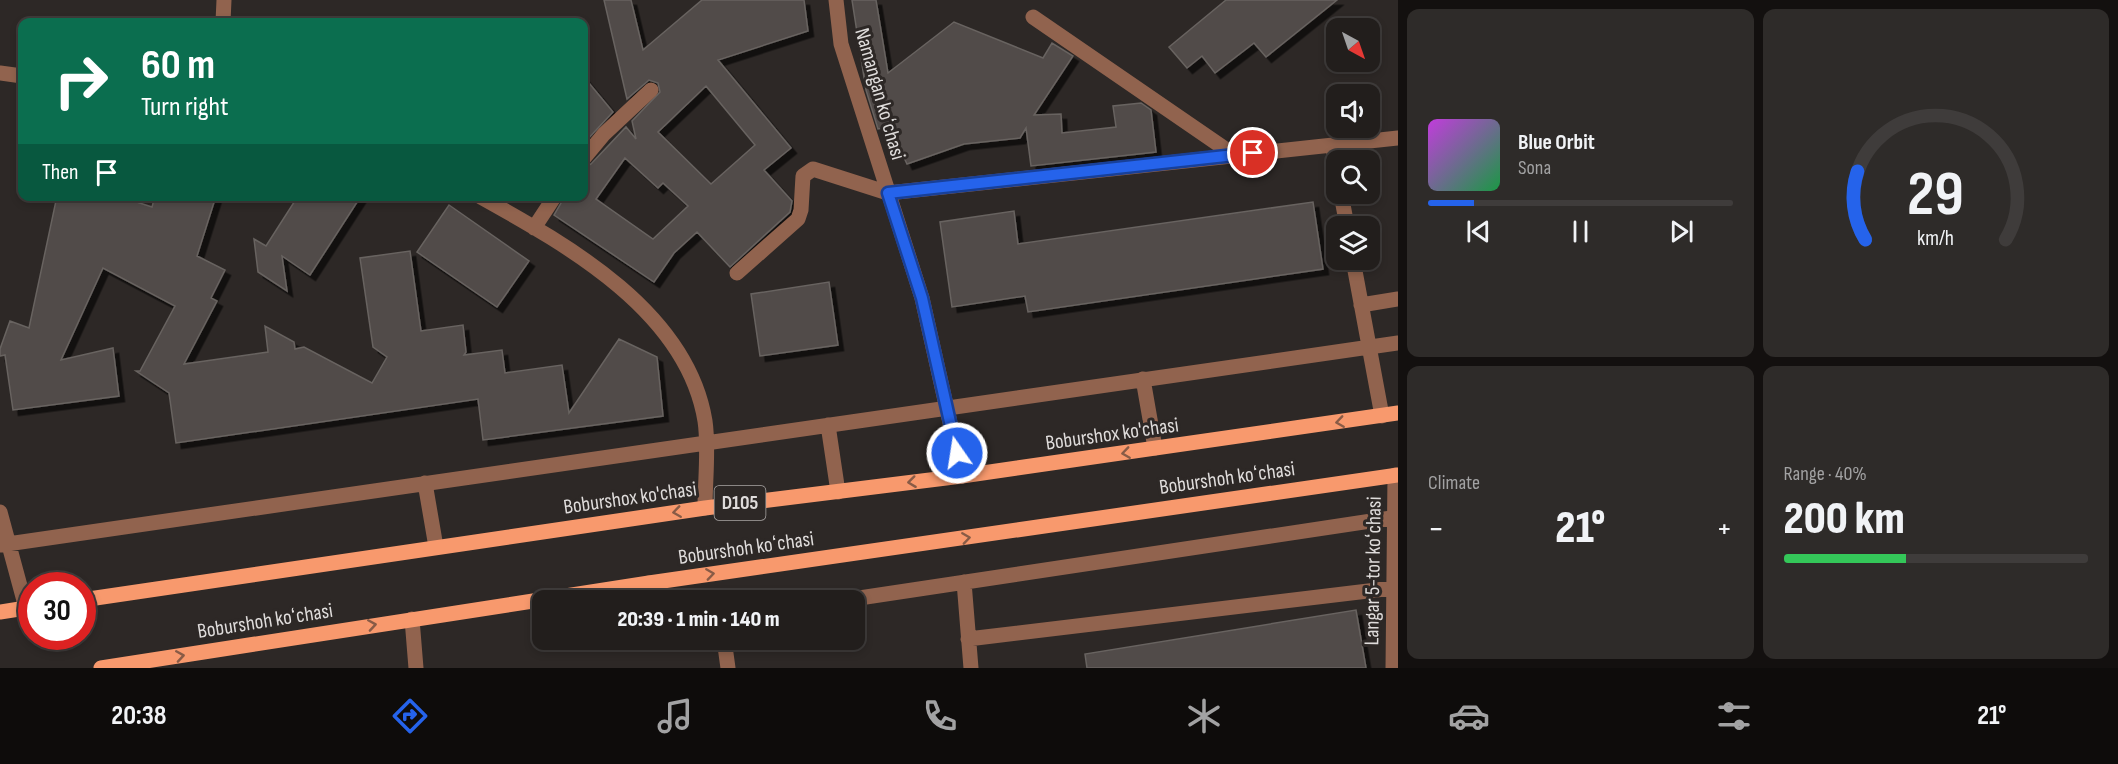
<!DOCTYPE html>
<meta charset="utf-8">
<style>
:root{--surface:#221e1c;--page:#2e2b29;--text:#f1f3f6;--muted:#a2a2a3;--line:#3f3c3b;--accent:#2563eb}
body{margin:0;font-family:"Sofia Sans Condensed",sans-serif;background:var(--page);color:var(--text);height:100vh;display:flex;flex-direction:column;font-size:22px;white-space:nowrap}
*{box-sizing:border-box;margin:0}
p{font-size:20px;color:var(--muted)}
.icon{flex:none;width:33px;height:33px;fill:none;stroke:currentColor;stroke-width:2;stroke-linecap:round;stroke-linejoin:round}
.map{position:relative;flex:1;overflow:hidden}
.side{display:flex;flex-direction:column;gap:9px;padding:9px;background:#13100f;width:720px}
.side>*{flex:none}
.top-card{position:absolute;left:18px;top:18px;width:570px;height:183px;border-radius:12px;box-shadow:0 3px 9px #0003,0 0 0 2px var(--line);background:#0b6e4f;color:#fff;overflow:hidden}
.needle{width:39px;rotate:140deg}
.controls{position:absolute;left:1326px;top:18px;display:grid;gap:12px}
.controls a{display:grid;place-items:center;width:54px;height:54px;border-radius:12px;background:var(--surface);box-shadow:0 3px 9px #0003,0 0 0 2px var(--line);font-size:30px}
.speed{position:absolute;left:18px;top:572px;display:flex;gap:12px;font-size:30px;font-weight:700;text-align:center}
.speed>*{display:grid;place-content:center;width:78px;height:78px;border-radius:50%;background:var(--surface);box-shadow:0 3px 9px #0003,0 0 0 2px var(--line);line-height:1}
.speed .limit{border:9px solid #d22;background:#fff;color:#111}
.pin{position:absolute;display:grid;place-items:center;width:51px;height:51px;color:#fff;margin:-26px;border:3px solid #fff;border-radius:50%;box-shadow:0 2px 6px #0007}
.me{position:absolute;width:66px;margin:-33px;rotate:347deg;stroke-linejoin:round;filter:drop-shadow(0 0 4px #0008)}
.turn{display:flex;align-items:center;gap:21px;height:126px;padding:0 24px;font-size:27px}
.turn .icon{width:78px;height:78px;stroke-width:2.5}
.turn b{display:block;font-size:42px;line-height:51px}
.then{display:flex;align-items:center;height:57px;padding:0 24px;background:#0003;gap:12px;font-size:22px}
.big{font-size:45px;font-weight:800;line-height:1.1}
.side .widget{flex:1;display:flex;flex-direction:column;justify-content:center;gap:9px;min-width:0;padding:0 21px;border-radius:12px;background:var(--page)}
.side .dial{align-items:center;gap:0}
.dial svg{height:156px;overflow:visible;fill:none;stroke:var(--line);stroke-width:7;stroke-linecap:round;text-anchor:middle}
.dial text{fill:var(--text);stroke:none}
.song{display:flex;align-items:center;gap:18px}
.cover{width:72px;height:72px;border-radius:9px;background:linear-gradient(135deg,hsl(290 70% 55%),hsl(140 70% 35%))}
.played{height:6px;border-radius:3px;background:linear-gradient(90deg,var(--accent) 15%,var(--line) 15%)}
.keys{display:flex;justify-content:space-around;direction:ltr}
.heat{display:flex;justify-content:space-between;align-items:center;font-size:33px;direction:ltr}
.charge{height:9px;border-radius:4px;background:linear-gradient(90deg,#34c759 40%,var(--line) 0)}
.side .tiles{flex:1;display:grid;gap:9px;grid-template-columns:repeat(2,1fr)}
.trip{position:absolute;left:532px;top:590px;width:333px;height:60px;border-radius:12px;background:var(--surface);box-shadow:0 3px 9px #0003,0 0 0 2px var(--line);font-weight:800;line-height:60px;text-align:center}
.tabs{display:flex;height:96px;justify-content:space-around;align-items:center;background:#0e0c0b;color:var(--muted)}
.tabs .icon{width:42px;height:42px}
.tabs .on{color:var(--accent)}
.tabs b{font-size:27px;color:var(--text)}
main{display:flex;flex:1;min-height:0}
.map>svg:first-child{display:block}
.building{fill:#514b49;stroke:#686360;stroke-width:1.5;fill-rule:evenodd;filter:url(#shadow)}
.lines{fill:none;stroke-linecap:round;stroke-linejoin:round}
.minor{stroke:#91634e;stroke-width:15}
.major{stroke:#f8996d;stroke-width:15}
.oneway{stroke:#885b46}
.route-casing{stroke:#184099;stroke-width:15}
.route{stroke:#2563eb;stroke-width:10}
.labels{text-anchor:middle;dominant-baseline:central;stroke-width:6;stroke-linejoin:round;paint-order:stroke}
.shield{fill:#2d2826;stroke:#aaa6a5;stroke-width:1.5}
.shield-label{font-size:20px;font-weight:bold;fill:#dfdcdb}
.street-label{font-size:21px;fill:#dfdcdb;stroke:#2d2826}
</style>
<main>
<div class="map">
<svg width="1398" height="668" viewBox="0 0 1398 668">
<defs>
<filter id="shadow"><feDropShadow dx="5.5" dy="5.5" stdDeviation="0" flood-color="#0009"/></filter>
</defs>
<rect width="100%" height="100%" fill="#2d2826"/>
<path class="building" d="M604,0h27l12,50 59,-50h102l4,31 -90,29 73,88 -27,22 28,31 -2,11 -60,55 -33,-35 -23,21 -20,29 -100,-67 11,-19h19v-28l7,-4 35,-37 10,12 -4,-18 28,-29 -2,-9 -9,-3 -22,19zM706,86l49,59 -44,39 -53,-52zM625,158l33,30 5,-5 25,23 -35,33 -57,-40z
M852,0h24l12,73 66,-51 89,36 9,-15 21,13 -39,59 27,-1 1,19 54,-6 -3,-21 28,-3 10,7 5,42 -125,14 -5,-38 -6,10 -56,6 -57,20 -17,-37 -12,2 -12,-39z
M1226,0h111l-71,57 -12,-14 -39,30 -13,-17 -15,12 -18,-21z
M584,77l29,35 -29,31z
M57,196h61l34,11 3,-11h61l-19,60 28,14 -14,28 6,3 -33,63 84,-12 -3,-26 29,16 1,7 9,-2 68,36 15,-26 -14,-10 -13,-89 50,-7 11,80 42,-6 3,27 -2,3 38,-5 3,23 57,-8 7,48 50,-74 38,18 6,59 -180,24 -5,-41 -302,44 -7,-50 -33,-22h4l35,-65 -72,-38 -42,92 52,-12 6,48 -106,14 -8,-55 -5,1v-7l10,-28 19,7z
M298,196h63l-51,79 -28,-19 5,35 -29,-19 -4,-33 12,7z
M1313,202l10,67 -295,43 -3,-16 -73,11 -12,-85 74,-11 4,33z
M449,205l80,56 -32,46 -80,-55z
M829,282l9,63 -78,11 -9,-62z
M1356,610l10,58h-279l-2,-14z"/>
<g class="lines">
<path class="minor" d="M836,0l5,44 81,254 40,178
M1033,17l201,138
M223,22l1,-22
M0,73l22,3
M1333,147l3,19
M584,158l20,-24 47,-44
M1341,194l6,32
M479,196c88,49 208,115 226,225 4,27 0,59 0,87
M534,228l21,-32
M1353,260l29,156
M737,273l61,-54 3,-9 2,-34 10,-7 75,24 510,-55
M1361,305l37,-6
M1143,379l12,69
M828,425l10,67
M425,483l11,64
M0,512l26,96
M0,545l1398,-202
M964,582l7,86
M649,583l12,17
M846,600l552,-83
M412,619l4,49
M724,639l4,29
M968,639l425,-51
M1393,668l2,-193"/>
<path class="major" d="M82,600l623,-92 257,-32 436,-63
M0,612l32,-5
M101,668l548,-85 749,-108"/>
</g>
<defs><path id="oneway-chevron" d="M-2-3.5L2.5 0L-2 3.5" fill="none" stroke-width="1.6" stroke-linecap="round" stroke-linejoin="round" transform="scale(1.5)"/></defs>
<g class="oneway">
<use href="#oneway-chevron" transform="translate(1340 422) rotate(172)"/>
<use href="#oneway-chevron" transform="translate(1126 453) rotate(172)"/>
<use href="#oneway-chevron" transform="translate(912 482) rotate(173)"/>
<use href="#oneway-chevron" transform="translate(677 512) rotate(172)"/>
<use href="#oneway-chevron" transform="translate(966 538) rotate(-8)"/>
<use href="#oneway-chevron" transform="translate(710 574) rotate(-8)"/>
<use href="#oneway-chevron" transform="translate(372 625) rotate(-9)"/>
<use href="#oneway-chevron" transform="translate(180 656) rotate(-9)"/>
</g>
<g class="lines">
<g class="route-casing">
<path id="route" d="M957,453l-35,-155 -34,-105 365,-40"/>
</g>
<use href="#route" class="route"/>
</g>
<g class="labels">
<rect class="shield" x="714.5" y="486" width="51" height="34" rx="4.5"/>
<g class="shield-label">
<text x="740" y="503">D105</text>
</g>
<g class="street-label">
<text transform="translate(880 94) rotate(74)">Namangan koʻchasi</text>
<text transform="translate(1112 434) rotate(-8)">Boburshox ko'chasi</text>
<text transform="translate(1227 478) rotate(-8)">Boburshoh koʻchasi</text>
<text transform="translate(630 498) rotate(-8)">Boburshox ko'chasi</text>
<text transform="translate(746 548) rotate(-8)">Boburshoh koʻchasi</text>
<text transform="translate(1373 571) rotate(-89)">Langar 5-tor koʻchasi</text>
<text transform="translate(265 621) rotate(-9)">Boburshoh koʻchasi</text>
</g>
</g>
</svg>
<div class="controls">
<a><svg class="needle" viewBox="-14 -14 28 28"><path d="M0-13l5 13h-10z" fill="#e53935"/><path d="M0 13l5-13h-10z" fill="#a2a2a3"/></svg></a>
<a><svg class="icon" aria-label="sound" viewBox="0 0 24 24"><path d="M4 9h4l5-4v14l-5-4H4zM17 9q2 3 0 6"/></svg></a>
<a><svg class="icon" aria-label="search" viewBox="0 0 24 24"><circle cx="10" cy="10" r="6"/><path d="M15 15l6 6"/></svg></a>
<a><svg class="icon" aria-label="layers" viewBox="0 0 24 24"><path d="M12 4l9 5-9 5-9-5zM3 14l9 5 9-5"/></svg></a>
</div>
<div class="speed"><div class="limit">30</div></div>
<div class="pin" style="left:1253px;top:153px;background:#d93025"><svg class="icon" aria-label="arrive" viewBox="0 0 24 24"><path d="M6 21V4h12l-3 4 3 4H6"/></svg></div>
<svg class="me" style="left:957px;top:453px" viewBox="-20 -20 40 40"><circle r="17" fill="#2563eb" stroke="#fff" stroke-width="3"/><path d="M0-11L8 9 0 5-8 9z" fill="#fff"/></svg>
<div class="trip">20:39 · 1 min · 140 m</div>
<div class="top-card">
<div class="turn"><svg class="icon" aria-label="right" viewBox="0 0 24 24"><path d="M7 20v-9h11M14 6l5 5-5 5"/></svg><div><b>60 m</b>Turn right</div></div>
<div class="then">Then<svg class="icon" aria-label="arrive" viewBox="0 0 24 24"><path d="M6 21V4h12l-3 4 3 4H6"/></svg></div>
</div>
</div>
<section class="side">
<div class="tiles">
<div class="widget">
<div class="song"><i class="cover"></i><div><b>Blue Orbit</b><p>Sona</p></div></div>
<div class="played"></div>
<div class="keys"><svg class="icon" aria-label="previous" viewBox="0 0 24 24"><path d="M18 5L8 12l10 7zM5 5v14"/></svg><svg class="icon" aria-label="pause" viewBox="0 0 24 24"><path d="M8 5v14M16 5v14"/></svg><svg class="icon" aria-label="next" viewBox="0 0 24 24"><path d="M6 5l10 7-10 7zM19 5v14"/></svg></div>
</div>
<div class="widget dial"><svg viewBox="0 0 100 80">
<path d="M14 69A42 42 0 1 1 86 69"/>
<path d="M14 69A42 42 0 0 1 10 34" stroke="#2563eb"/>
<text x="50" y="56" font-size="32" font-weight="700">29</text>
<text x="50" y="72" font-size="11">km/h</text>
</svg></div>
<div class="widget"><p>Climate</p>
<div class="heat"><a>−</a><b class="big">21°</b><a>+</a></div>
</div>
<div class="widget"><p>Range · 40%</p><b class="big">200 km</b><div class="charge"></div></div>
</div>
</section>
</main>
<nav class="tabs">
<b>20:38</b>
<svg class="icon on" aria-label="directions" viewBox="0 0 24 24"><path d="M12 3l9 9-9 9-9-9zM9 14v-3h6M13 9l2 2-2 2"/></svg>
<svg class="icon" aria-label="music" viewBox="0 0 24 24"><path d="M9 18V5l10-2v13"/><circle cx="6" cy="18" r="3"/><circle cx="16" cy="16" r="3"/></svg>
<svg class="icon" aria-label="phone" viewBox="0 0 24 24"><path d="M5 4h4l2 5-3 2q2 4 5 5l2-3 5 2v4C11 20 4 13 5 4z"/></svg>
<svg class="icon" aria-label="climate" viewBox="0 0 24 24"><path d="M12 3v18M4 7l16 10M4 17L20 7"/></svg>
<svg class="icon" aria-label="car" viewBox="0 0 24 24"><path d="M5 17H2v-5l4-1 3-4h7l3 4 3 1v5h-3M9 17h6M6 11h13"/><circle cx="7" cy="17" r="2"/><circle cx="17" cy="17" r="2"/></svg>
<svg class="icon" aria-label="filters" viewBox="0 0 24 24"><path d="M4 7h16M4 17h16"/><circle cx="9" cy="7" r="2"/><circle cx="15" cy="17" r="2"/></svg>
<b>21°</b>
</nav>
